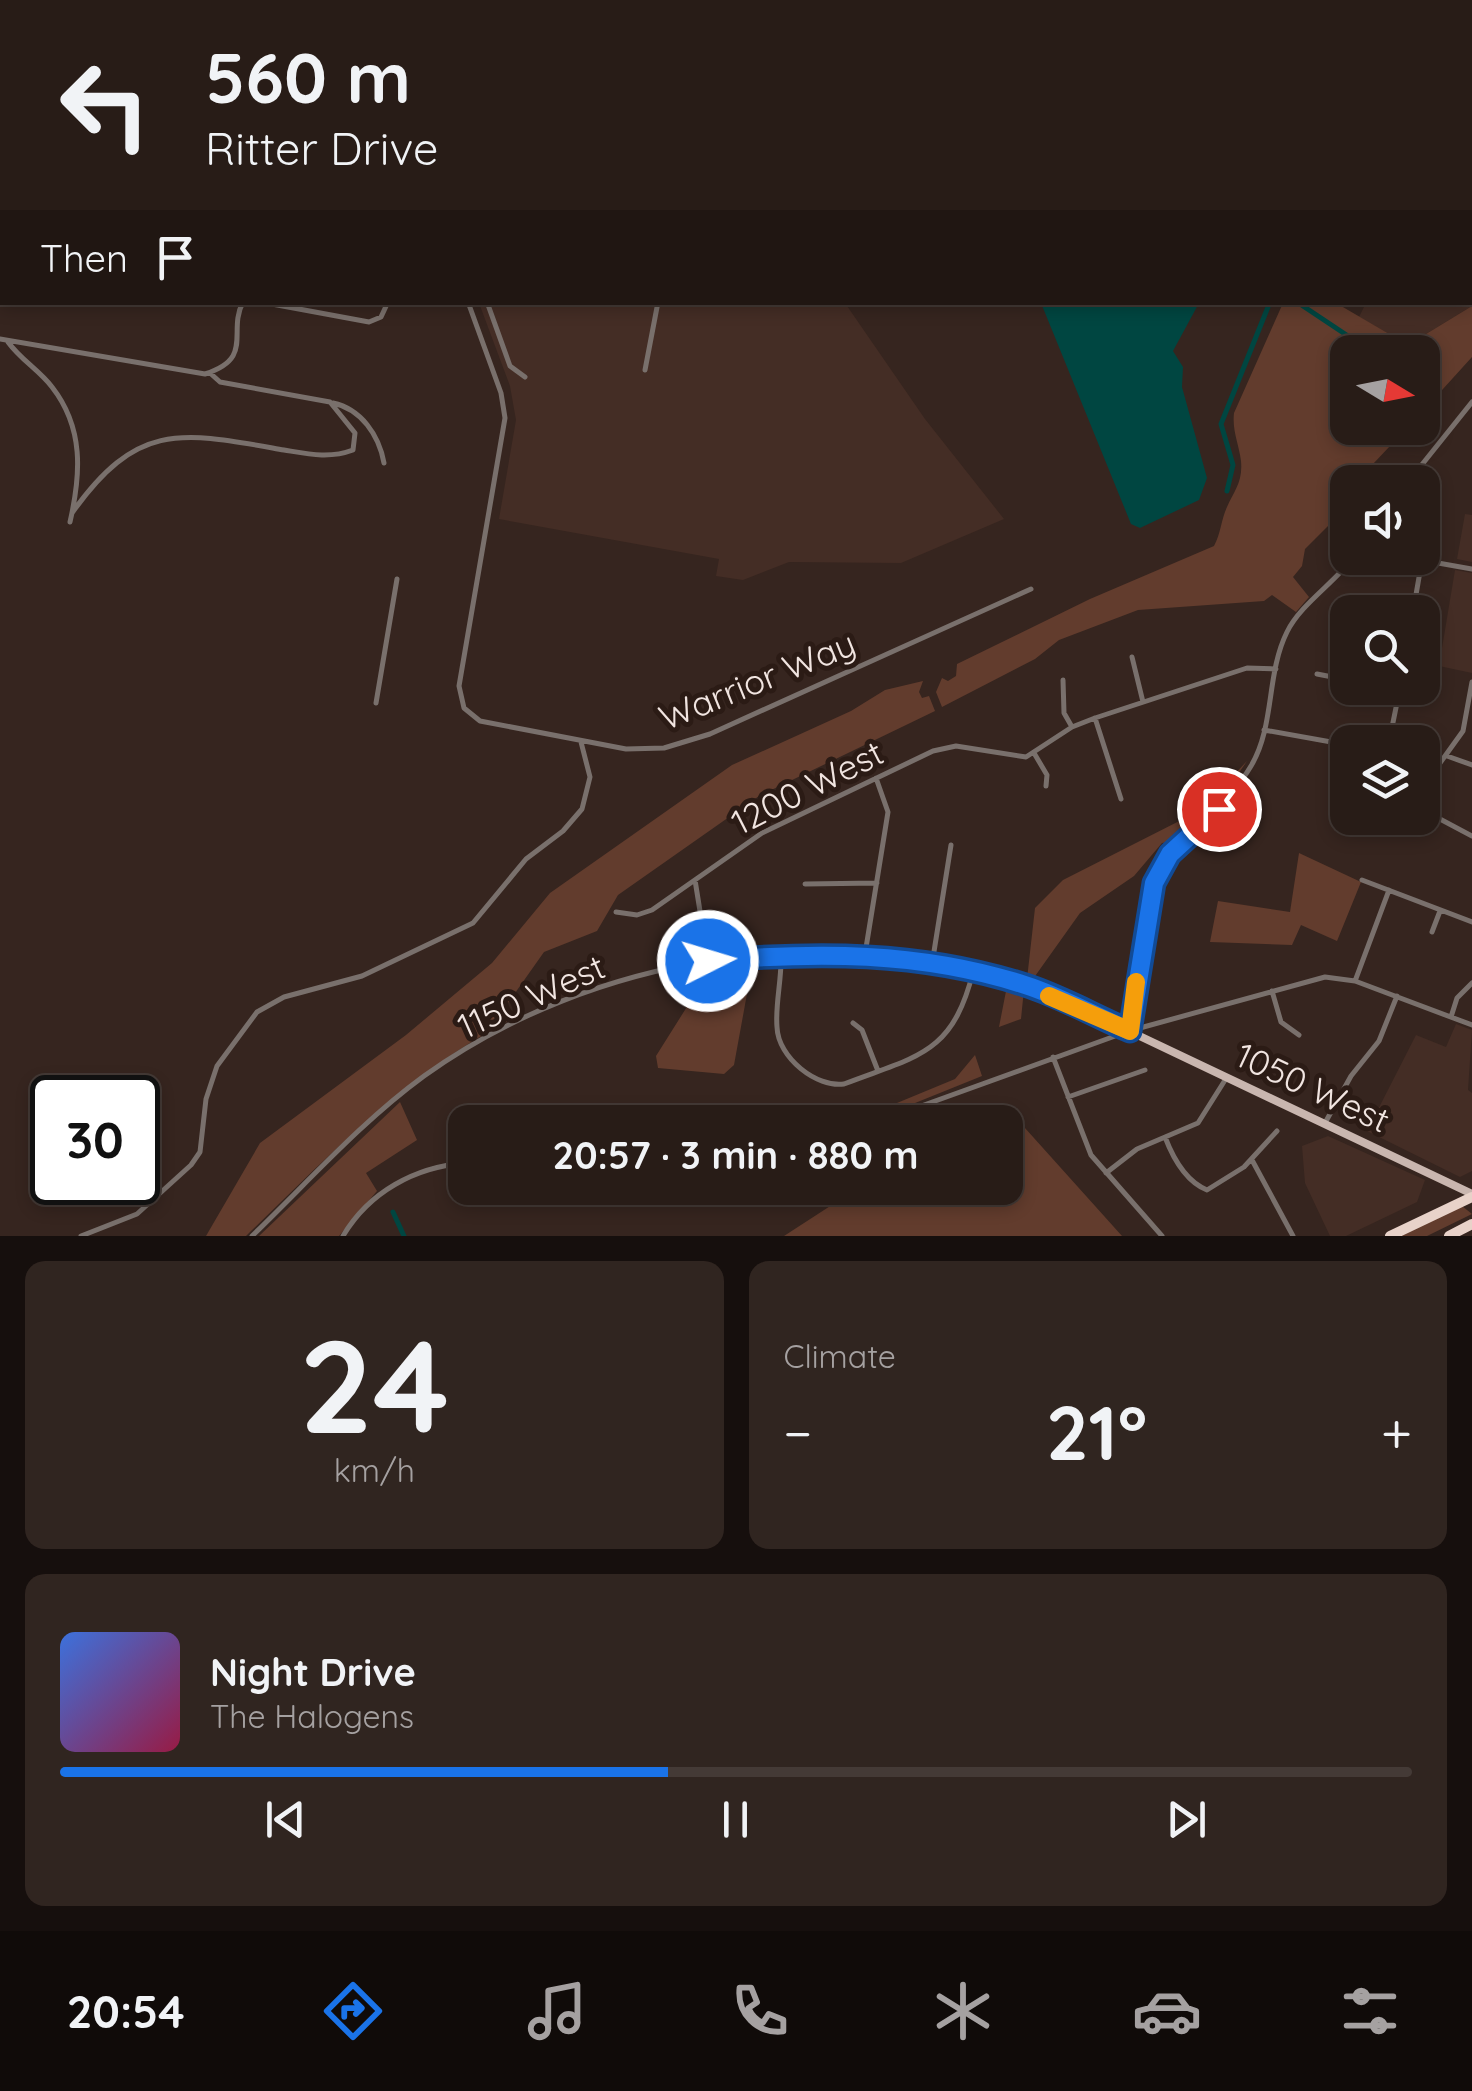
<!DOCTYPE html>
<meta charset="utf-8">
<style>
:root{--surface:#281c17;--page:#302520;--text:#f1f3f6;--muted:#a5a1a1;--line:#443a36;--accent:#1a73e8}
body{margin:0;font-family:Quicksand,sans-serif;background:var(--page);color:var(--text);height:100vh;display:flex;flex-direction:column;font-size:38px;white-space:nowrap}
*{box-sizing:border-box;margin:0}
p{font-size:32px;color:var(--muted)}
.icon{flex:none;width:55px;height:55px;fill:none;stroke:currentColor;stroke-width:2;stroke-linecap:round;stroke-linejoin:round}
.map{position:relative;height:1236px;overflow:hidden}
.sheet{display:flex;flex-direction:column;gap:25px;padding:25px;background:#160f0d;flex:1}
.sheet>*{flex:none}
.guide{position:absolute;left:0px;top:0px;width:1472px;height:305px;box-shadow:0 5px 15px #0003,0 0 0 2px var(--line);background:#281c17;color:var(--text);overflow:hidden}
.needle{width:65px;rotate:100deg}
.fabs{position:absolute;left:1330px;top:335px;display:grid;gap:20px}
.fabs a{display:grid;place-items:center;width:110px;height:110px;border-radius:20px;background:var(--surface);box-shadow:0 5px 15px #0003,0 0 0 2px var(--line);font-size:50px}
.speed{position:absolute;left:30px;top:1075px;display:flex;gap:20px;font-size:50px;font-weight:700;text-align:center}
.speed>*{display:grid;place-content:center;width:130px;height:130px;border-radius:50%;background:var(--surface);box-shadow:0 5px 15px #0003,0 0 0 2px var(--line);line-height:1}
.speed .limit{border:5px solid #111;border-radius:15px;background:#fff;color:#111}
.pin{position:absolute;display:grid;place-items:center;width:85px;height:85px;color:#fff;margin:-42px;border:5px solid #fff;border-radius:50%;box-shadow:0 2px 10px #0007}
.me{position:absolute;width:110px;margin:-55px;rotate:85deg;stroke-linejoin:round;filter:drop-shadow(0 0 8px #0008)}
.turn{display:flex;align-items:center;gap:35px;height:210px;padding:0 40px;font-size:45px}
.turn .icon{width:130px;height:130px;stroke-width:2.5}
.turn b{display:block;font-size:70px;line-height:85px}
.then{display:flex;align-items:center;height:95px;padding:0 40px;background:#0003;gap:20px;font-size:38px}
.big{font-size:75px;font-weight:700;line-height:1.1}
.sheet .tile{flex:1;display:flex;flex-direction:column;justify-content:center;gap:15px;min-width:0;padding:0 35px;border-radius:20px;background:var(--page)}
.sheet .dial{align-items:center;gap:0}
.dial b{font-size:130px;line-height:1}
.song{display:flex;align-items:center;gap:30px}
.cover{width:120px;height:120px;border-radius:15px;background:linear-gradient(135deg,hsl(220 70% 55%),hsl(340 70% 35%))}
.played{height:10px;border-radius:5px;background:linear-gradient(90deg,var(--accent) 45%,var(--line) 45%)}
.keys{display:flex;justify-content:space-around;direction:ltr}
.heat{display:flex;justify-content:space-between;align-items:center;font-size:55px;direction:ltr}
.sheet .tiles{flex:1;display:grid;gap:25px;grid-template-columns:1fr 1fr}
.tile:last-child{grid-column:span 2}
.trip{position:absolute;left:448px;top:1105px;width:575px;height:100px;border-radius:20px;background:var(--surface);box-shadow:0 5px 15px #0003,0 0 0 2px var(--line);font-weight:700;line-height:100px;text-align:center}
.tab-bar{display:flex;height:160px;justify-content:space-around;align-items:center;background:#100b09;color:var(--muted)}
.tab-bar .icon{width:70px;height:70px}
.tab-bar .on{color:var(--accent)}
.tab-bar b{font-size:45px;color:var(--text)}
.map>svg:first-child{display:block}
.built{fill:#442d25}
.green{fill:#623c2d}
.water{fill:#004641}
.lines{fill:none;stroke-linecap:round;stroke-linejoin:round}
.canal{stroke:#004641;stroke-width:5}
.minor{stroke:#79706c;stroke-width:5}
.major{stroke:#c9b6af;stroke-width:8}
.highway{stroke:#e8d2c9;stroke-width:10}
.highway-bridge{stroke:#e8d2c9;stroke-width:10}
.route-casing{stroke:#114b97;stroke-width:25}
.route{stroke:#1a73e8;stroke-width:18}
.slow{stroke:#f59e0b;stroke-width:18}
.labels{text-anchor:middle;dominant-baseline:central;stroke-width:10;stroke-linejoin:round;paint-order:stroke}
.street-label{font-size:35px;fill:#f1e5e1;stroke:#2b1b15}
</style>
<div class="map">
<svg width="1472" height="1236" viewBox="0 0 1472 1236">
<rect width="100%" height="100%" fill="#36251f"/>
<path class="built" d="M1280,0h192v79l-2,-77z
M1470,281l2,25 -64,39 -49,-28 7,-14 104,-1z
M479,303h366l80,116 79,100 -103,44 -112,-1 -46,18 -27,-4 3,-17 -220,-40 17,-99 -6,-34z
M1465,514l7,1v47l-15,-3z
M1455,570l17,3v100l-33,-7z
M1456,1024l16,6 -4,60 4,3v78l-12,6 -93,-46 49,-96 30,12z
M1328,1136l97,44 -8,22 -71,34h-16l-25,-53 -3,-37z"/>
<path class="green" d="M1283,303h53l72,42 64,-39v51l-49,54 -1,-59h-74v76h59l-51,54h-8l-1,10 -14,15 -1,15 -27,27 -3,17 -9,11 16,20 -13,15 -24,-17 -8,6 -126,9 -79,30 -24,19 -93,48 -6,-15 6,-14 6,3 8,-5 1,-12 133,-65 124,-53c7,-13 7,-26 13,-39 7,-16 16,-25 14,-46 -2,-17 -9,-30 -7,-48z
M923,681l-4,11 3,6 7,-2 6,15 -176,85 -141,99 -21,36 -53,21 -41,58 7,10c-104,54 -181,136 -264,216h-40l54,-93 146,-108 86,-72 58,-70 182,-128 119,-54 34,-21z
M1247,761l-34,50 -38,30 -13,2 -28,33 -54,37 -47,66h-6l8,-71 28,-28 138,-70z
M1299,853l62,29 -24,59 -36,-16 -9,20 -82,-3 8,-41 72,11z
M753,961l-19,104 -10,9 -66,-6 -2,-12 39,-62 12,-29z
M1007,986l17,3 -3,30 -22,8z
M975,1055l7,21 -114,46h-17l104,-43z
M400,1102l17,38 -51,33 11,18 -38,45h-80z
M1015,1117l107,119h-338l74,-48h147v-65z
M1462,1206l10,8 -45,22h-27z"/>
<path class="water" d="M1041,303h158l-26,48 10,16 -1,20 25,91 -8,22 -59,28 -9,-4z"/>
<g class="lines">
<path class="canal" d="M1297,302l75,50
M1227,491l6,-26 -12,-41 49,-122
M393,1212l11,24"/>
<path class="minor" d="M20,0l2,2
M464,2l3,-2
M1470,105l2,1
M0,131l2,1
M0,255l2,1
M1470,274l2,1
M261,302l108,20 12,-5 7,-15
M468,302l33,91 4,25 -46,268 5,22 16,13 146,28 38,-1 46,-14 321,-145
M487,302l23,64 15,11
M0,339l205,35c50,-16 22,-42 38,-72
M8,342c13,18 31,28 44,45 32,41 29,87 18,135
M645,370l13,-68
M333,403c28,6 46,32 51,60
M1408,482l64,-80
M72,513c66,-93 110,-81 212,-63 24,4 45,9 69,0l2,-17 -25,-31 -110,-20 -10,-9
M1410,558l62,11
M1338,610l13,2
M1413,612l9,-52
M1132,657l11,45
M1317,674l31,6
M1063,680l1,33 8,14
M1472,682l-9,49 -23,32 -17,47 49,26
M376,703l21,-124
M1095,718l26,81
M1264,730l84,15
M1389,742l11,-54
M1034,753l13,22 -1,11
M1447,756l25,9
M1422,759l18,4
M695,880l13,81
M1362,880l110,42
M805,884l72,-1
M616,912l21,3 15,-5 110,-77 171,-82 23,-5 70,11 46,-30 23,-9 152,-50 29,1
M1432,932l8,-21
M865,954l23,-142 -12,-34
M781,955c1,24 -6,49 -4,72 1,31 40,61 67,57 72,-28 108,-28 129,-112
M932,964l19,-119
M1355,981l34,-91
M1272,991l9,31 18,13
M1451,1017l6,-19 15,-15
M853,1023l9,7 16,41
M1129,1031l31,-160c24,-40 67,-64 91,-105 24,-40 15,-92 36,-134 13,-27 47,-49 66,-74
M1053,1057l38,98 71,81
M1068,1097l77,-27
M626,1122c36,-20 64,-24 99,0
M877,1122l252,-91 196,-54 30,4 117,44
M1325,1123l26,-47 28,-35 18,-45
M1165,1137c8,21 20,44 42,53l37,-23 33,-36
M1252,1160l41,76
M1106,1173l31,-24 61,-26 29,-46
M81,1236l56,-22 54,-49 9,-13 6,-53 11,-33 40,-54 27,-15 78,-21 111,-53 53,-64 37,-28 19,-22 8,-32 -9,-35
M252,1236c56,-54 109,-114 172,-160 168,-121 405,-158 601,-91 36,12 70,31 104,46
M343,1236c26,-44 72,-69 122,-73"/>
<path class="major" d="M104,0l2,2
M117,0l2,2
M549,0l3,2
M295,2v-2
M311,2v-2
M912,2v-2
M1129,1031l343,163"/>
<path class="highway" d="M787,0l6,2
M838,0l6,2
M997,0l6,2
M1054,0l4,2
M879,2l7,-2
M1470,220l2,1
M1470,248l2,1
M1470,256l2,1
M1470,268l2,1
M1390,1236l82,-39
M1449,1236l23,-12"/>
<path class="highway-bridge" d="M921,0l6,2"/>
</g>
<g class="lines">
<g class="route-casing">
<path id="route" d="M708,961c107,-9 212,-10 317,24 35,11 70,31 105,46l24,-148 16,-29 49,-45"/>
</g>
<use href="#route" class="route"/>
<path class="slow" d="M1049,996l81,35 6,-49"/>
</g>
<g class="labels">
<g class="street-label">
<text transform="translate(757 680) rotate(-22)">Warrior Way</text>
<text transform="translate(807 787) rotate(-27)">1200 West</text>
<text transform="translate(531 996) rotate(-24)">1150 West</text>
<text transform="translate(1313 1087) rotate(25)">1050 West</text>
</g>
</g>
</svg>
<div class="fabs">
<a><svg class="needle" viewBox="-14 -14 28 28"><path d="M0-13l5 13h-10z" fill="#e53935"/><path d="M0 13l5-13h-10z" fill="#a5a1a1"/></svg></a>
<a><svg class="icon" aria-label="sound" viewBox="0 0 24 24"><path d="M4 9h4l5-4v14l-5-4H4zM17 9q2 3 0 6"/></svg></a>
<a><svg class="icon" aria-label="search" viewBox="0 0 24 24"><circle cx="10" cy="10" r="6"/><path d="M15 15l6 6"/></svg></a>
<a><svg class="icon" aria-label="layers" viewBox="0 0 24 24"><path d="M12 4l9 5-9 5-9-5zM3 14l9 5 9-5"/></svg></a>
</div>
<div class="speed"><div class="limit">30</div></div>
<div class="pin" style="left:1219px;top:809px;background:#d93025"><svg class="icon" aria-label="arrive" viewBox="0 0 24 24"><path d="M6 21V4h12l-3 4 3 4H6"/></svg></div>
<svg class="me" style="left:708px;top:961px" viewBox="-20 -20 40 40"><circle r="17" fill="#1a73e8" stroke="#fff" stroke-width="3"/><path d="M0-11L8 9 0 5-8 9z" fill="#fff"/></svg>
<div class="trip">20:57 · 3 min · 880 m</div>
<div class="guide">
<div class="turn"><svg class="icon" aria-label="left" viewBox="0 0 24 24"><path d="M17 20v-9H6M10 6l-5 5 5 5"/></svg><div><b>560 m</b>Ritter Drive</div></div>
<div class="then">Then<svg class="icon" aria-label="arrive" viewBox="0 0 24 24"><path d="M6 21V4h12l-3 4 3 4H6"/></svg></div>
</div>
</div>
<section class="sheet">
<div class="tiles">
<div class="tile dial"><b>24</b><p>km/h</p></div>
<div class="tile"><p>Climate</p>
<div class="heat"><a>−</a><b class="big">21°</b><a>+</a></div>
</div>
<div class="tile">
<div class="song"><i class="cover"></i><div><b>Night Drive</b><p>The Halogens</p></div></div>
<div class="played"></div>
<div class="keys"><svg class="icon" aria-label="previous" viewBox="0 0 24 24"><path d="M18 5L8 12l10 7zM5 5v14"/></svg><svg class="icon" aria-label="pause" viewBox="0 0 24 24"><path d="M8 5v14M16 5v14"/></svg><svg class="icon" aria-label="next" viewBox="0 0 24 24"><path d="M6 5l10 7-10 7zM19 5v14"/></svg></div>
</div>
</div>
</section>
<nav class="tab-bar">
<b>20:54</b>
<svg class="icon on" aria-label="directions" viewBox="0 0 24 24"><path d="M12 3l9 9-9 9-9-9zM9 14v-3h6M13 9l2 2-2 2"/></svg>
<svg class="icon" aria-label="music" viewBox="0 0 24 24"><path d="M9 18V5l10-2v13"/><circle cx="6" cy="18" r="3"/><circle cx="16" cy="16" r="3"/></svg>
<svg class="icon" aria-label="phone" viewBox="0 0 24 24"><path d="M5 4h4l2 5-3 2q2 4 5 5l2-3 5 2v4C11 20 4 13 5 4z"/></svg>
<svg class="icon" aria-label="climate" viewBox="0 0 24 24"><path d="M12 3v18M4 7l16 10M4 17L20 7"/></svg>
<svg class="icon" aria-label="car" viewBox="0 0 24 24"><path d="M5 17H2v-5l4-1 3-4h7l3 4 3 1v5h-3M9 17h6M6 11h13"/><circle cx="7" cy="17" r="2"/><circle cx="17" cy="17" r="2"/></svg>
<svg class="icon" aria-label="filters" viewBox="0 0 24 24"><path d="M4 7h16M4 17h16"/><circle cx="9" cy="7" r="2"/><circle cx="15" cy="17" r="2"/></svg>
</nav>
